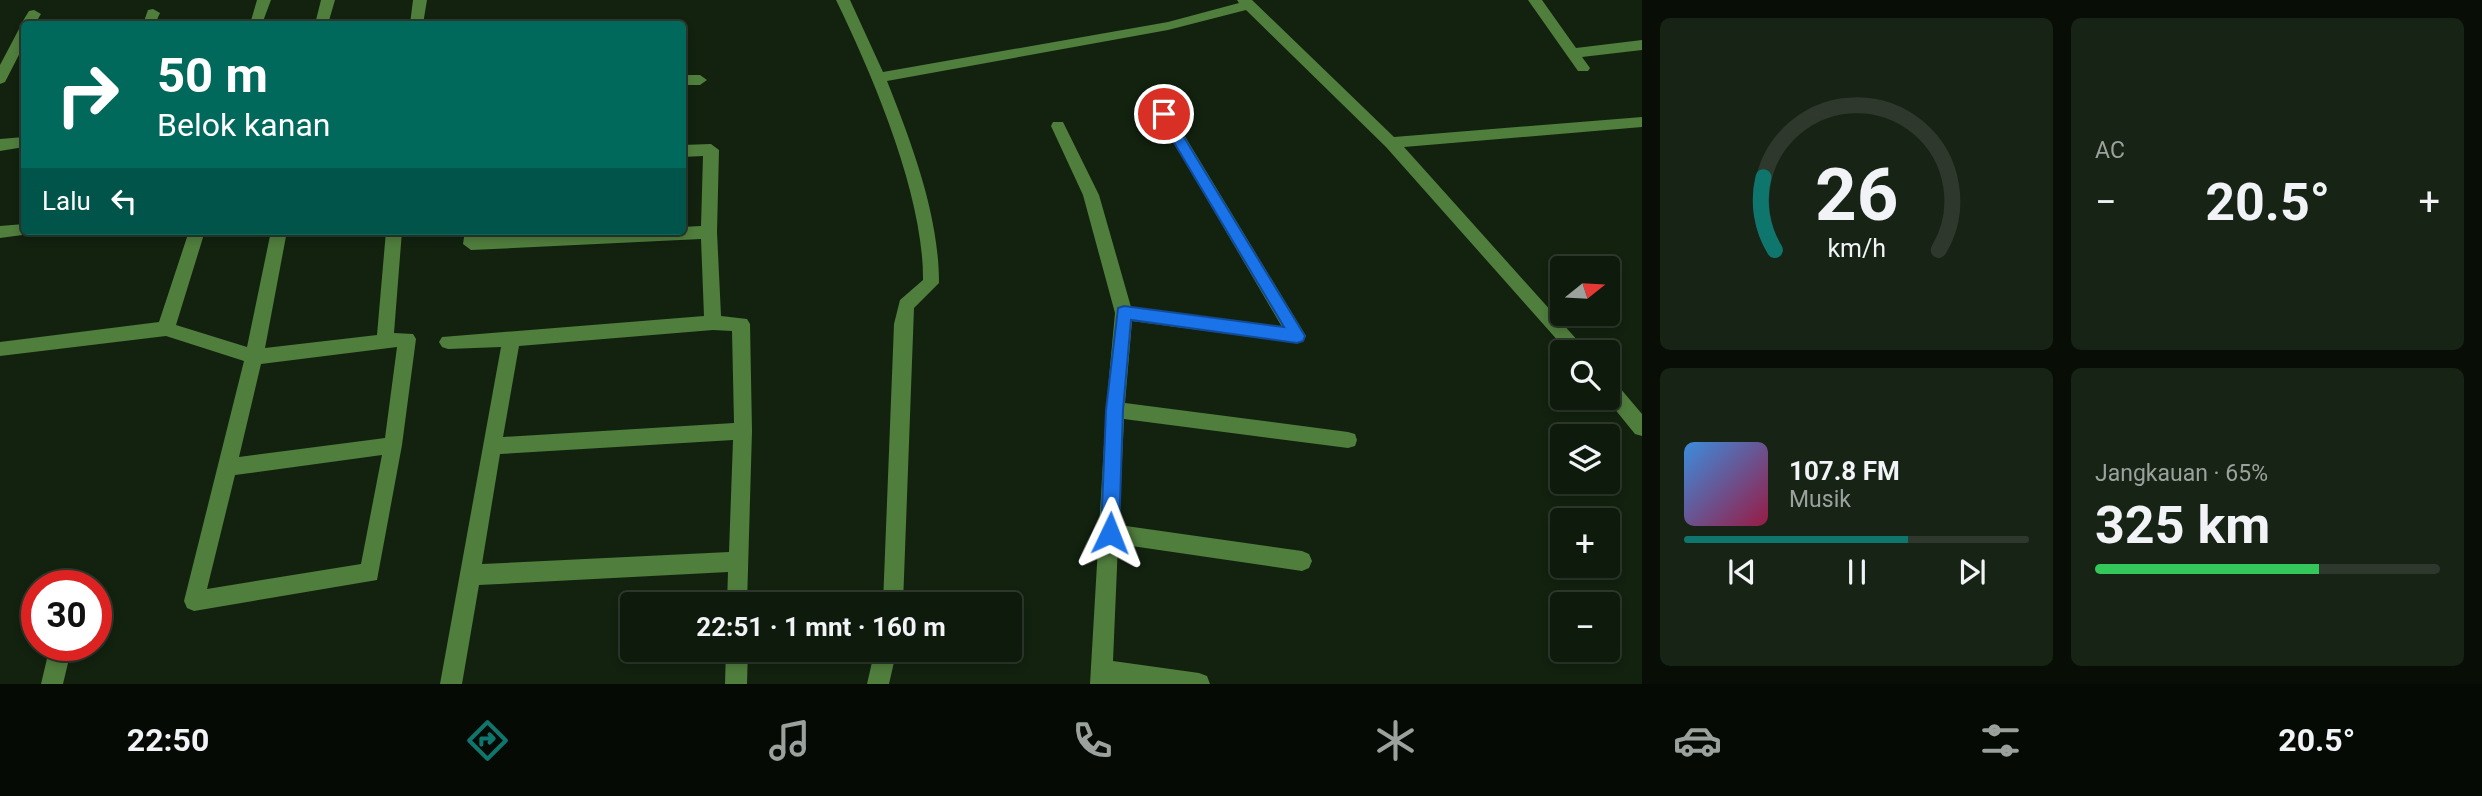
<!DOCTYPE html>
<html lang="id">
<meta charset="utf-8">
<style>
:root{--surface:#0e1a0b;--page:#172314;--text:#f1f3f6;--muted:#9ba19d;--line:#2e382c;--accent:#0f766e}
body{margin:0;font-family:Roboto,sans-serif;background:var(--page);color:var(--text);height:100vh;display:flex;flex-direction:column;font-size:26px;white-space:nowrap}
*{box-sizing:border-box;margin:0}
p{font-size:23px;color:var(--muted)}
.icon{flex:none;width:38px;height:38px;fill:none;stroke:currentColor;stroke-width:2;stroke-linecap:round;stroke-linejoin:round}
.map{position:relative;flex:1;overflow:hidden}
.details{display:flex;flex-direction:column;gap:18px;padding:18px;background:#080e06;width:840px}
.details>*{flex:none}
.guide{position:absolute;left:21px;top:21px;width:665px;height:214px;border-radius:7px;box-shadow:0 4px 10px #0003,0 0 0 2px var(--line);background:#00695c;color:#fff;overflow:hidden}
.needle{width:46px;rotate:72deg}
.controls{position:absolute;left:1550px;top:256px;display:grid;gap:14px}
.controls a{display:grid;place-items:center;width:70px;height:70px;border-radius:7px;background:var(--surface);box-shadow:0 4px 10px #0003,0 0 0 2px var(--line);font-size:35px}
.speed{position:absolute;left:21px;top:570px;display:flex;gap:14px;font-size:35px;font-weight:700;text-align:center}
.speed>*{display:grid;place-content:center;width:91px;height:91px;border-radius:50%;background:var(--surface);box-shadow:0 4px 10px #0003,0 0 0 2px var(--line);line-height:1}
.speed .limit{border:10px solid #d22;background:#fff;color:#111}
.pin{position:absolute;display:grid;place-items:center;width:60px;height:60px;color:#fff;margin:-30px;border:4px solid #fff;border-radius:50%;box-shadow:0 2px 7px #0007}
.me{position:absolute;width:77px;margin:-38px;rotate:2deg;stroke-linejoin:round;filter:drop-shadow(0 0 5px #0008)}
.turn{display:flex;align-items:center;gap:24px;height:147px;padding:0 21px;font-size:32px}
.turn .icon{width:91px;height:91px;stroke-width:2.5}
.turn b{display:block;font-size:49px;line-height:60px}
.then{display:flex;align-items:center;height:66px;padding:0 21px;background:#0003;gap:14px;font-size:26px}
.big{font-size:52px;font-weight:700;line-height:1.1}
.details .card{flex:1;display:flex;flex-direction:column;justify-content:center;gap:10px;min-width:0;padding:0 24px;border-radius:10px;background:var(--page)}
.details .dial{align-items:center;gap:0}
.dial svg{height:182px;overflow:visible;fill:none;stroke:var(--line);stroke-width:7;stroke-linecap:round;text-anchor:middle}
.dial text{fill:var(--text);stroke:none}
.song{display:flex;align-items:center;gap:21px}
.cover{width:84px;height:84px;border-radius:10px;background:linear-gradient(135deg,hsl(210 70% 55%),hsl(340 70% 35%))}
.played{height:7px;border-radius:4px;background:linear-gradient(90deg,var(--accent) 65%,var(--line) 65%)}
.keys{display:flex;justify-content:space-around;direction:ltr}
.heat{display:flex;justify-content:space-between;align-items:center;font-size:38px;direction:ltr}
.charge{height:10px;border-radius:5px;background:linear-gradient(90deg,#34c759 65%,var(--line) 0)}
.details .tiles{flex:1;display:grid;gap:18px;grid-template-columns:repeat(2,1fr)}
.trip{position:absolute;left:620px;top:592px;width:402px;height:70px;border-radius:7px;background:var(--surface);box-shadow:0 4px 10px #0003,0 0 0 2px var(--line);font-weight:700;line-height:70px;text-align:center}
.menu{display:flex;height:112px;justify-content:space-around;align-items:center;background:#060a04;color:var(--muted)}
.menu .icon{width:49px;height:49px}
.menu .selected{color:var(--accent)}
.menu b{font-size:32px;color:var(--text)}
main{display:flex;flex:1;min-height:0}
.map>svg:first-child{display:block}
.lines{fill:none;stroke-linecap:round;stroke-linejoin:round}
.minor{fill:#507e3d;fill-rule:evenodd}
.route{fill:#1a73e8;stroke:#114b97;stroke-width:2}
</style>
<main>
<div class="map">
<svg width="1642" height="684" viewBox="0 0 1642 684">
<rect width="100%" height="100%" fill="#12220f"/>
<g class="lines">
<path class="minor" d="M257,0h14l-9,24h-12z
M321,0h14l-7,24h-13z
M413,0h14l-4,24h-13z
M836,0h14l33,72 285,-50 71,-19 -2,-3h15l142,137 248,-20v10l-238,20 184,205h-20l-182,-205 -140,-137 -78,20 -281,51c25,63 52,134 52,202l-25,25 -11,296h-20l11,-280 6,-24 23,-20c1,-84 -50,-204 -87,-280z
M1528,0h14l34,48 66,-8v10l-60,7 8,11 -2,3h-10z
M153,9l7,4 -5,11h-12l5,-14z
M34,10l7,4 -6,10h-11l-1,3 -2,-3 8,-13z
M24,27v18l-19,37 -5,2v-19l19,-36z
M682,75h18l7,5 -7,5h-18z
M1164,109l5,1 137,226 -3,5 -6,2 -165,-22 -7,82 223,29 7,2 2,6 -2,6 -7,2 -224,-29 -5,106 183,26 7,3 3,7 -3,7 -7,3 -184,-27 -5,117 86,12 8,3 3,8h-120l16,-274 9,-97 -32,-118 -32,-69 2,-4h10l36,73 32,112 151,20 -125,-213z
M24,137v10l-24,4v-12z
M711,144l8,6 -2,82 4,84 26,3 3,5 2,107 -5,173h-20l1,-32 -249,13 -17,99h-22l61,-337 -53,2 -6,-2 -3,-5 3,-5 262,-21 -3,-77 -230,11 -8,-6 2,-13h16l-1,6 123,-6h79v-4l19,-1 2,-70 -21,1v-12zM713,330l19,1 2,92 -231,14 16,-91zM733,440l-4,112 -247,12 18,-110z
M24,224v7h8l-2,3 -30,4v-12z
M189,231h16l-29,94 71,22 24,-116h16l-22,117 112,-13 9,-104h16l-8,102 19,1 3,5 -14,106 -25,135 -183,31 -7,-3 -3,-7 60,-240 -78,-25 -166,20v-14l159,-20zM397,347l-12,91 -146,19 22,-93zM382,455l-21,109 -154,25 28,-114z
M1608,379l6,2 28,33v22l-7,-2 -30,-37h3z
M50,646h22l-9,38h-22z
M726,649h22l-1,35h-22z
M875,649h22l-8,35h-22z"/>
</g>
<path class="route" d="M1164,109l4,2 137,225 -2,5 -6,2 -166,-23 -8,90 -4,123 -3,7 -6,2 -7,-2 -2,-7 5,-123 12,-102 6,-2 160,21 -127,-213z"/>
</svg>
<div class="controls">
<a><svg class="needle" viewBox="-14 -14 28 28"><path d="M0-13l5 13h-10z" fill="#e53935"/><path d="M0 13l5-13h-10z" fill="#9ba19d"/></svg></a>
<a><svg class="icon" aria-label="search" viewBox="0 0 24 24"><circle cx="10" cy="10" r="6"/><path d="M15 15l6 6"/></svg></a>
<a><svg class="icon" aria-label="layers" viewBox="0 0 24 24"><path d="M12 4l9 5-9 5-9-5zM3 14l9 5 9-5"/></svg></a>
<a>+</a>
<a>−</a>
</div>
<div class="speed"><div class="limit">30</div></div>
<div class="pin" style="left:1164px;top:114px;background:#d93025"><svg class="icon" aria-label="arrive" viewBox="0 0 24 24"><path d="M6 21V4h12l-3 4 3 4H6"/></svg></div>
<svg class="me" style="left:1110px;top:533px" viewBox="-20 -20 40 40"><path d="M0-17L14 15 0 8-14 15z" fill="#1a73e8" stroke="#fff" stroke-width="4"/></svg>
<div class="trip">22:51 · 1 mnt · 160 m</div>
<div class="guide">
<div class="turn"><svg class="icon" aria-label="right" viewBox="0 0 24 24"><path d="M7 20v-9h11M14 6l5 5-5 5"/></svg><div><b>50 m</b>Belok kanan</div></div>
<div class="then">Lalu<svg class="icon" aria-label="left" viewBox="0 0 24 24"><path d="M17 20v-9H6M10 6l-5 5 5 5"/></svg></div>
</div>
</div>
<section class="details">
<div class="tiles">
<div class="card dial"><svg viewBox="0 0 100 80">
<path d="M14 69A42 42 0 1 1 86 69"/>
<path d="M14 69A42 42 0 0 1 9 37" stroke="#0f766e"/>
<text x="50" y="56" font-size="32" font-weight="700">26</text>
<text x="50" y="72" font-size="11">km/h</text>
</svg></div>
<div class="card"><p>AC</p>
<div class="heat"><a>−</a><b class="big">20.5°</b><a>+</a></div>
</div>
<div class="card">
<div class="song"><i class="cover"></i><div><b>107.8 FM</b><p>Musik</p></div></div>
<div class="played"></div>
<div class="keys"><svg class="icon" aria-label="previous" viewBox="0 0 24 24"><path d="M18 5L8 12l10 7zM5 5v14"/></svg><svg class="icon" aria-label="pause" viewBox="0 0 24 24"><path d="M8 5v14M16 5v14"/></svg><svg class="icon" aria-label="next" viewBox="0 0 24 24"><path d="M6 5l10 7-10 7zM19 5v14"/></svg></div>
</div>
<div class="card"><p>Jangkauan · 65%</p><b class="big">325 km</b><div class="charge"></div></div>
</div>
</section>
</main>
<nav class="menu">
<b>22:50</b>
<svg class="icon selected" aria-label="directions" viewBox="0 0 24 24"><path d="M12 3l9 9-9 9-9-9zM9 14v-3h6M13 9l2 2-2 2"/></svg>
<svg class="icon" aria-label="music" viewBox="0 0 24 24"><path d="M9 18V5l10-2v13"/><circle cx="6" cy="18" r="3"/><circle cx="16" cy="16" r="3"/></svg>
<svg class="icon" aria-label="phone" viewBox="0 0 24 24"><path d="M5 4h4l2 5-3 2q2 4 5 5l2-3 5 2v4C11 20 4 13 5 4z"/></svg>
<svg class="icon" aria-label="climate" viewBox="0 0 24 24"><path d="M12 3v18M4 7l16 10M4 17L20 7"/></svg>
<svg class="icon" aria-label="car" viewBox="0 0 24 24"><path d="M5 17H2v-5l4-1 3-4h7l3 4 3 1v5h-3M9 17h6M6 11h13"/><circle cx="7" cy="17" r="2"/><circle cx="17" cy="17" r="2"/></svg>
<svg class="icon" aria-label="filters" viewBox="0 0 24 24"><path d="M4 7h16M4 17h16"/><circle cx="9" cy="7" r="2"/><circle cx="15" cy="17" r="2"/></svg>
<b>20.5°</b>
</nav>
